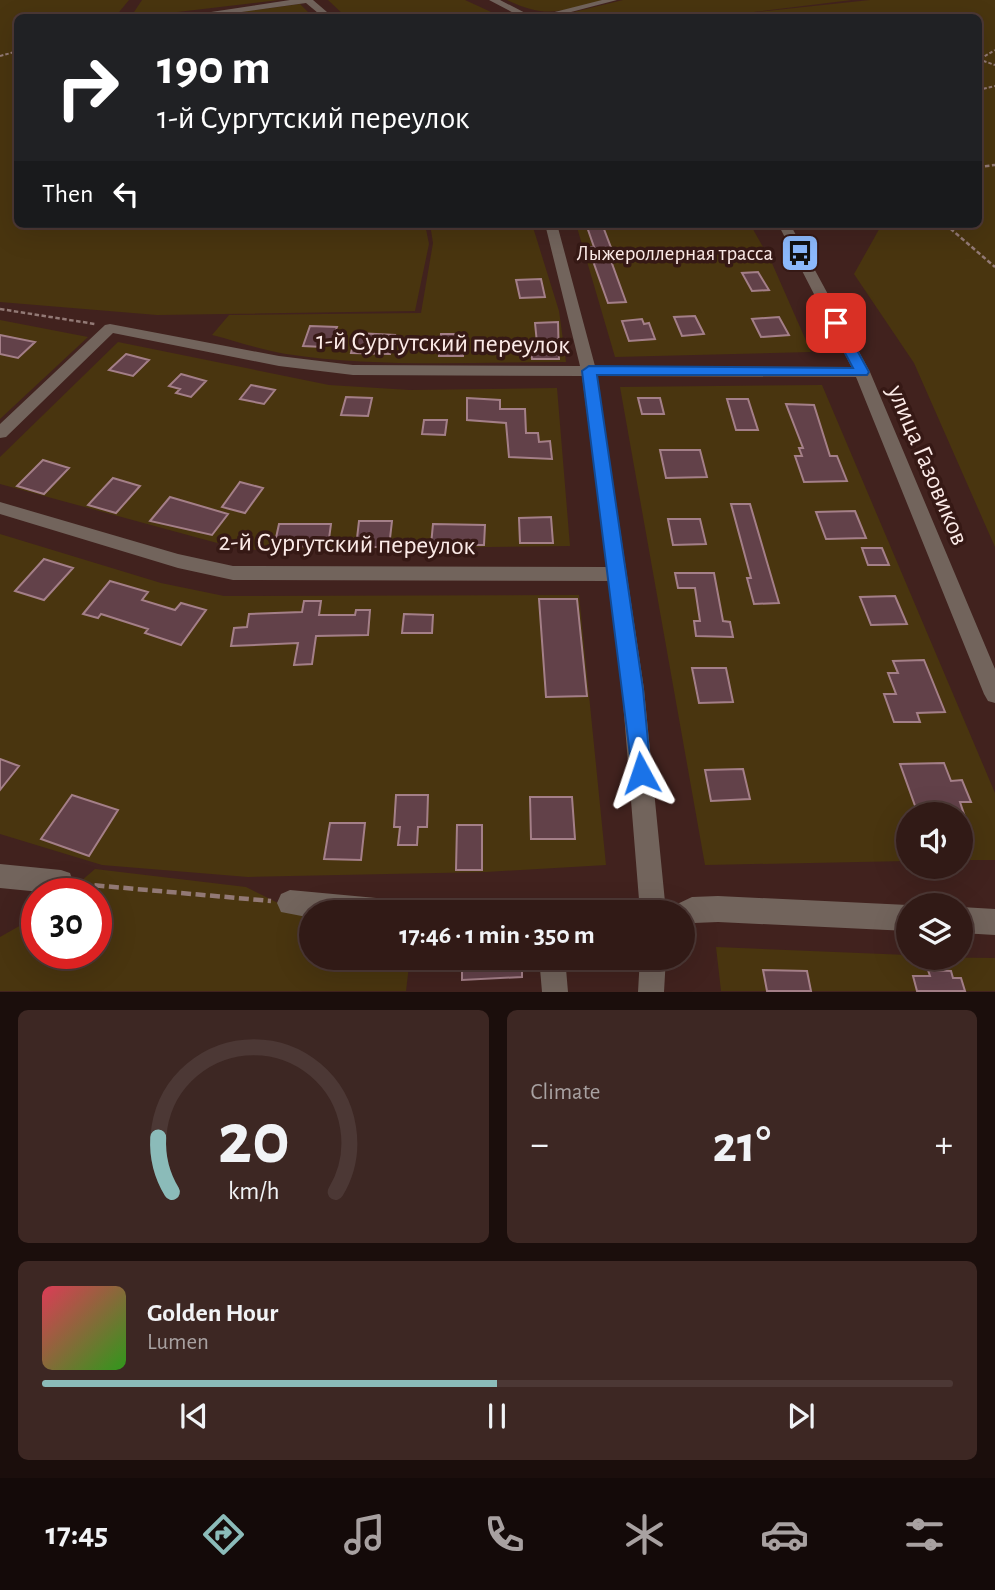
<!DOCTYPE html>
<meta charset="utf-8">
<style>
:root{--surface:#311a16;--page:#3d2723;--text:#f1f3f6;--muted:#a8a1a1;--line:#4c3835;--accent:#8bbbb9}
body{margin:0;font-family:"Alegreya Sans",sans-serif;background:var(--page);color:var(--text);height:100vh;display:flex;flex-direction:column;font-size:26px;white-space:nowrap}
*{box-sizing:border-box;margin:0}
p{font-size:23px;color:var(--muted)}
.icon{flex:none;width:38px;height:38px;fill:none;stroke:currentColor;stroke-width:2;stroke-linecap:round;stroke-linejoin:round}
.map{position:relative;height:992px;overflow:hidden}
.sheet{display:flex;flex-direction:column;gap:18px;padding:18px;background:#1b0e0c;flex:1}
.sheet>*{flex:none}
.guide{position:absolute;left:14px;top:14px;width:968px;height:214px;border-radius:10px;box-shadow:0 7px 28px #0002,0 0 0 2px var(--line);background:#202124;color:#fff;overflow:hidden}
.buttons{position:absolute;left:896px;top:802px;display:grid;gap:14px}
.buttons a{display:grid;place-items:center;width:77px;height:77px;border-radius:50%;background:var(--surface);box-shadow:0 7px 28px #0002,0 0 0 2px var(--line);font-size:35px}
.speed{position:absolute;left:21px;top:878px;display:flex;gap:14px;font-size:35px;font-weight:700;text-align:center}
.speed>*{display:grid;place-content:center;width:91px;height:91px;border-radius:50%;background:var(--surface);box-shadow:0 7px 28px #0002,0 0 0 2px var(--line);line-height:1}
.speed .limit{border:10px solid #d22;background:#fff;color:#111}
.pin{position:absolute;display:grid;place-items:center;width:60px;height:60px;color:#fff;margin:-30px;border-radius:14px;box-shadow:0 4px 10px #0006}
.me{position:absolute;width:77px;margin:-38px;rotate:355deg;stroke-linejoin:round;filter:drop-shadow(0 0 5px #0008)}
.turn{display:flex;align-items:center;gap:24px;height:147px;padding:0 28px;font-size:32px}
.turn .icon{width:91px;height:91px;stroke-width:2.5}
.turn b{display:block;font-size:49px;line-height:60px}
.then{display:flex;align-items:center;height:66px;padding:0 28px;background:#0003;gap:14px;font-size:26px}
.big{font-size:52px;font-weight:700;line-height:1.1}
.sheet .card{flex:1;display:flex;flex-direction:column;justify-content:center;gap:10px;min-width:0;padding:0 24px;border-radius:10px;background:var(--page)}
.sheet .dial{align-items:center;gap:0}
.dial svg{height:182px;overflow:visible;fill:none;stroke:var(--line);stroke-width:7;stroke-linecap:round;text-anchor:middle}
.dial text{fill:var(--text);stroke:none}
.song{display:flex;align-items:center;gap:21px}
.cover{width:84px;height:84px;border-radius:10px;background:linear-gradient(135deg,hsl(350 70% 55%),hsl(110 70% 35%))}
.played{height:7px;border-radius:4px;background:linear-gradient(90deg,var(--accent) 50%,var(--line) 50%)}
.keys{display:flex;justify-content:space-around;direction:ltr}
.heat{display:flex;justify-content:space-between;align-items:center;font-size:38px;direction:ltr}
.sheet .tiles{flex:1;display:grid;gap:18px;grid-template-columns:1fr 1fr}
.card:last-child{grid-column:span 2}
.trip{position:absolute;left:299px;top:900px;width:396px;height:70px;border-radius:35px;background:var(--surface);box-shadow:0 7px 28px #0002,0 0 0 2px var(--line);font-weight:700;line-height:70px;text-align:center}
.dock{display:flex;height:112px;justify-content:space-around;align-items:center;background:#140a09;color:var(--muted)}
.dock .icon{width:49px;height:49px}
.dock .active{color:var(--accent)}
.dock b{font-size:32px;color:var(--text)}
.map>svg:first-child{display:block}
.green{fill:#49350f}
.building{fill:#624149;stroke:#a47f88;stroke-width:2}
.lines{fill:none;stroke-linecap:round;stroke-linejoin:round}
.path-far2{stroke:#927975;stroke-width:2;stroke-dasharray:3.5 2;stroke-linecap:butt}
.path-far1{stroke:#927975;stroke-width:2.5;stroke-dasharray:4.5 2.5;stroke-linecap:butt}
.path{stroke:#927975;stroke-width:4.5;stroke-dasharray:10 4.5;stroke-linecap:butt}
.minor{fill:#72645c;fill-rule:evenodd}
.tertiary{fill:#72645c;fill-rule:evenodd}
.route{fill:#1a73e8;stroke:#114b97;stroke-width:2}
.labels{text-anchor:middle;dominant-baseline:central;stroke-width:7;stroke-linejoin:round;paint-order:stroke}
.far-poi-label{font-size:21px;fill:#fcebe8;stroke:#361915;text-anchor:end}
.street-label{font-size:26px;fill:#fcebe8;stroke:#361915}
</style>
<div class="map">
<svg width="995" height="992" viewBox="0 0 995 992">
<rect width="100%" height="100%" fill="#41221e"/>
<path class="green" d="M0,0h129l-14,17 -97,1v206h407l4,20 -14,67 -258,4 -157,-13z
M142,0h137l-144,17 -1,-5z
M328,0h137l37,17h-156z
M507,0h97c-43,10 -55,20 -97,0z
M623,0h229l-123,15 141,-15h125v547l-81,-184 -60,-89 28,-50h96v-206h-429z
M300,4l13,13 -118,1z
M430,224h102l27,87 7,51c-92,0 -189,6 -280,-8 -25,-4 -50,-13 -74,-19l17,-20 192,-2 12,-70z
M576,224h174l21,37 40,91 -196,5z
M0,320l88,17 -88,82z
M118,342l211,43 81,5 147,-2 13,158 -327,4 -243,-66v-27z
M822,385l173,408v67h-34v-46h-53v47l-203,4 -85,-478z
M0,534l161,49 63,13 355,-1 27,270 -120,7 -238,5 -146,-12 -102,-31z
M95,869l151,18 56,28 9,1 1,41h98l-4,34h-406v-54l37,-21v38h59v-60h-30z
M716,947l192,8v2l87,1v33h-274z"/>
<path class="building" d="M586,224h16l13,34h-5l16,44 -18,1 -20,-56h6z
M758,272l11,18 -17,1 -10,-18z
M541,279l4,18 -25,1 -4,-18z
M695,316l9,18 -22,2 -8,-19z
M779,317l10,18 -28,2 -9,-18z
M642,319l2,5 5,-1 6,16 -26,2 -7,-20z
M558,322l1,37h-27l-2,-16h7l-2,-20z
M310,326l27,1 -5,14h-7l-2,6 -20,-1z
M356,333l39,2 -5,19 -39,-1z
M441,334h23l-1,22h-24z
M0,335l35,7 -17,16 -18,-4z
M126,354l23,6 -16,16 -24,-6z
M181,374l25,7 -15,16 -15,-4 4,-4 -11,-3z
M251,385l24,5 -11,14 -24,-5z
M346,397l26,1 -4,18 -27,-1z
M467,398l33,2v9h25l1,24h12l1,9 11,-1 2,18 -43,-2 -3,-34 -39,-3z
M638,398h22l4,16h-22z
M727,399h21l10,31h-22z
M786,404l28,1 16,51h7l10,25 -43,1 -9,-26h7l-3,-8h4z
M424,420h23l-2,15 -23,-1z
M660,450h40l7,27 -41,1z
M43,460l26,8 -25,26 -27,-8z
M113,478l27,8 -24,27 -28,-8z
M240,482l23,6 -18,25 -23,-6z
M170,497l58,17 -16,21 -62,-14z
M731,504h19l29,99 -25,1 -7,-26h4z
M855,511l11,27 -40,1 -10,-27z
M551,517l2,26h-33l-1,-25z
M668,519h32l6,25 -33,1z
M359,521h33l-3,26h-33z
M279,524h52l-3,22 -54,1z
M433,524l52,1 -1,20h-53z
M862,548h20l7,17h-21z
M44,559l29,9 -29,32 -29,-9z
M675,573h39l9,48 7,1 3,15 -37,-1 -2,-15h6l-5,-33h-17z
M110,581l38,11 -6,8 33,10 6,-7 25,7 -25,35 -36,-12 3,-4 -47,-15 -3,4 -15,-4z
M895,596l12,28 -36,1 -11,-28z
M539,599h38l10,97 -41,1z
M304,601h17l-2,14h36l1,-5h14l-2,25 -52,1 -4,28 -18,1 4,-22 -67,3 3,-18 13,-1 2,-13 53,-2z
M404,614l29,1 -1,18h-30z
M924,660l21,52 -28,1 3,9h-26l-10,-28h12l-8,-21h10l-5,-12z
M692,668h34l7,34 -34,1z
M0,759l19,7 -19,24z
M944,763l7,18 11,-1 9,22h-11l4,12h-46l-18,-50z
M743,769l7,30 -39,2 -6,-31z
M72,795l46,15 -29,46 -48,-17z
M396,795h32l-1,32h-9l-1,18h-19l2,-18h-6z
M530,797h42l3,42h-44z
M330,823h35l-4,37 -37,-1z
M457,825h25v45h-26z
M462,957h60v20l-60,3z
M763,970l44,1 4,20h-44z
M928,970l23,1 2,7h8l4,13h-48l-4,-15h17z"/>
<g class="lines">
<path class="path-far2" d="M0,56l18,-5
M978,59l17,6
M980,59l15,-9
M978,90l17,-4"/>
<path class="path-far1" d="M978,167l17,-2
M945,224l50,43
M0,309l95,15"/>
<path class="path" d="M80,884l191,17"/>
<path class="minor" d="M290,0h23l21,18h-10l-18,-15 -108,15h-27z
M602,0h15l-69,18h-17z
M545,224h12l38,142 267,1 8,5 -8,5 -265,-1 47,313 22,223h-26l-18,-223 -13,-108 -376,-1 -55,-12 -178,-54v-12l178,52 55,12 374,1 -25,-191 -229,-1 -74,-9 -166,-33 -107,104 -6,1v-14l105,-99 5,-1 169,32 74,9 227,1z
M0,864l61,6 9,3 3,9 -3,9 -9,3 -61,-6z
M290,890l97,9 9,4 4,9h-88v6l-31,-6 -4,-9 4,-9z
M539,957h26l3,35h-26z"/>
<path class="tertiary" d="M489,0h11l35,18h-12z
M778,224h12l80,148 125,297v34l-7,-2 -4,-7 -130,-322z
M718,896l190,9v26l-190,-9 -24,1 -12,4v-15h-11l2,-6 19,-9z
M961,907l34,2v26l-34,-2z
M640,957h26l-2,35h-26z"/>
</g>
<path class="route" d="M836,319l6,4 27,49 -2,3h-270l46,314 8,84 -3,6 -7,3 -8,-3 -51,-408 7,-5 264,2 -24,-45z"/>
<defs>
<g id="bus-square" transform="scale(2.0125)"><rect x="-9" y="-9" width="18" height="18" rx="4" fill="#8cb9fc" stroke="#361915"/><path d="M-5-6H5V4H4V6H2V4H-2V6H-4V4H-5ZM-3.5-4V0h7V-4ZM-3.5 1.2v1.5H-2V1.2ZM2 1.2v1.5H3.5V1.2Z" fill="#111"/></g>
</defs>
<g fill-rule="evenodd">
<use href="#bus-square" x="800" y="253"/>
</g>
<g class="labels">
<g class="far-poi-label">
<text x="773" y="253">Лыжероллерная трасса</text>
</g>
<g class="street-label">
<text transform="translate(443 343) rotate(1)">1-й Сургутский переулок</text>
<text transform="translate(928 465) rotate(67)">улица Газовиков</text>
<text transform="translate(347 544) rotate(1)">2-й Сургутский переулок</text>
</g>
</g>
</svg>
<div class="buttons">
<a><svg class="icon" aria-label="sound" viewBox="0 0 24 24"><path d="M4 9h4l5-4v14l-5-4H4zM17 9q2 3 0 6"/></svg></a>
<a><svg class="icon" aria-label="layers" viewBox="0 0 24 24"><path d="M12 4l9 5-9 5-9-5zM3 14l9 5 9-5"/></svg></a>
</div>
<div class="speed"><div class="limit">30</div></div>
<div class="pin" style="left:836px;top:323px;background:#d93025"><svg class="icon" aria-label="arrive" viewBox="0 0 24 24"><path d="M6 21V4h12l-3 4 3 4H6"/></svg></div>
<svg class="me" style="left:641px;top:773px" viewBox="-20 -20 40 40"><path d="M0-17L14 15 0 8-14 15z" fill="#1a73e8" stroke="#fff" stroke-width="4"/></svg>
<div class="trip">17:46 · 1 min · 350 m</div>
<div class="guide">
<div class="turn"><svg class="icon" aria-label="right" viewBox="0 0 24 24"><path d="M7 20v-9h11M14 6l5 5-5 5"/></svg><div><b>190 m</b>1-й Сургутский переулок</div></div>
<div class="then">Then<svg class="icon" aria-label="left" viewBox="0 0 24 24"><path d="M17 20v-9H6M10 6l-5 5 5 5"/></svg></div>
</div>
</div>
<section class="sheet">
<div class="tiles">
<div class="card dial"><svg viewBox="0 0 100 80">
<path d="M14 69A42 42 0 1 1 86 69"/>
<path d="M14 69A42 42 0 0 1 8 45" stroke="#8bbbb9"/>
<text x="50" y="56" font-size="32" font-weight="700">20</text>
<text x="50" y="72" font-size="11">km/h</text>
</svg></div>
<div class="card"><p>Climate</p>
<div class="heat"><a>−</a><b class="big">21°</b><a>+</a></div>
</div>
<div class="card">
<div class="song"><i class="cover"></i><div><b>Golden Hour</b><p>Lumen</p></div></div>
<div class="played"></div>
<div class="keys"><svg class="icon" aria-label="previous" viewBox="0 0 24 24"><path d="M18 5L8 12l10 7zM5 5v14"/></svg><svg class="icon" aria-label="pause" viewBox="0 0 24 24"><path d="M8 5v14M16 5v14"/></svg><svg class="icon" aria-label="next" viewBox="0 0 24 24"><path d="M6 5l10 7-10 7zM19 5v14"/></svg></div>
</div>
</div>
</section>
<nav class="dock">
<b>17:45</b>
<svg class="icon active" aria-label="directions" viewBox="0 0 24 24"><path d="M12 3l9 9-9 9-9-9zM9 14v-3h6M13 9l2 2-2 2"/></svg>
<svg class="icon" aria-label="music" viewBox="0 0 24 24"><path d="M9 18V5l10-2v13"/><circle cx="6" cy="18" r="3"/><circle cx="16" cy="16" r="3"/></svg>
<svg class="icon" aria-label="phone" viewBox="0 0 24 24"><path d="M5 4h4l2 5-3 2q2 4 5 5l2-3 5 2v4C11 20 4 13 5 4z"/></svg>
<svg class="icon" aria-label="climate" viewBox="0 0 24 24"><path d="M12 3v18M4 7l16 10M4 17L20 7"/></svg>
<svg class="icon" aria-label="car" viewBox="0 0 24 24"><path d="M5 17H2v-5l4-1 3-4h7l3 4 3 1v5h-3M9 17h6M6 11h13"/><circle cx="7" cy="17" r="2"/><circle cx="17" cy="17" r="2"/></svg>
<svg class="icon" aria-label="filters" viewBox="0 0 24 24"><path d="M4 7h16M4 17h16"/><circle cx="9" cy="7" r="2"/><circle cx="15" cy="17" r="2"/></svg>
</nav>
